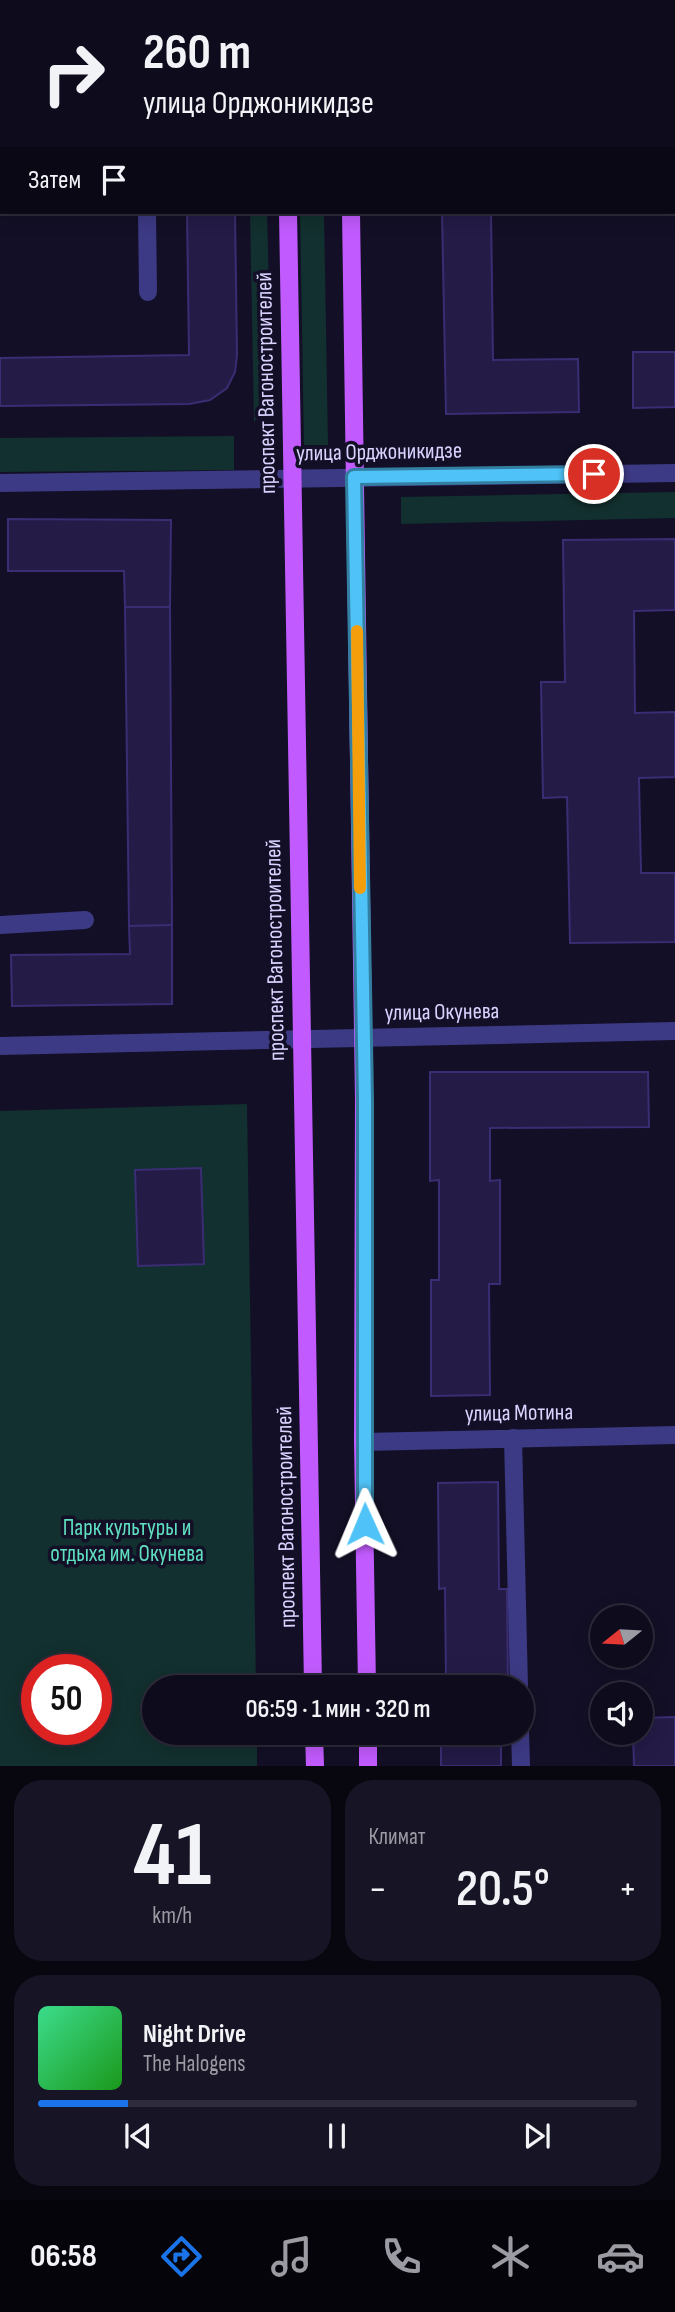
<!DOCTYPE html>
<html lang="ru">
<meta charset="utf-8">
<style>
:root{--surface:#0e0b1c;--page:#171425;--text:#f1f3f6;--muted:#9b9ba3;--line:#2e2b3b;--accent:#1a73e8}
body{margin:0;font-family:"Sofia Sans Condensed",sans-serif;background:var(--page);color:var(--text);height:100vh;display:flex;flex-direction:column;font-size:26px;white-space:nowrap}
*{box-sizing:border-box;margin:0}
p{font-size:23px;color:var(--muted)}
.icon{flex:none;width:38px;height:38px;fill:none;stroke:currentColor;stroke-width:2;stroke-linecap:round;stroke-linejoin:round}
.map{position:relative;height:1766px;overflow:hidden}
.panel{display:flex;flex-direction:column;gap:14px;padding:14px;background:#08060f;flex:1}
.panel>*{flex:none}
.guide{position:absolute;left:0px;top:0px;width:676px;height:214px;box-shadow:0 4px 18px #0003,0 0 0 2px var(--line);background:#0e0b1c;color:var(--text);overflow:hidden}
.needle{width:46px;rotate:252deg}
.buttons{position:absolute;left:590px;top:1605px;display:grid;gap:14px}
.buttons a{display:grid;place-items:center;width:63px;height:63px;border-radius:50%;background:var(--surface);box-shadow:0 4px 18px #0003,0 0 0 2px var(--line);font-size:35px}
.speed{position:absolute;left:21px;top:1654px;display:flex;gap:14px;font-size:35px;font-weight:700;text-align:center}
.speed>*{display:grid;place-content:center;width:91px;height:91px;border-radius:50%;background:var(--surface);box-shadow:0 4px 18px #0003,0 0 0 2px var(--line);line-height:1}
.speed .limit{border:10px solid #d22;background:#fff;color:#111}
.pin{position:absolute;display:grid;place-items:center;width:60px;height:60px;color:#fff;margin:-30px;border:4px solid #fff;border-radius:50%;box-shadow:0 2px 7px #0007}
.me{position:absolute;width:77px;margin:-38px;rotate:359deg;stroke-linejoin:round;filter:drop-shadow(0 0 5px #0008)}
.turn{display:flex;align-items:center;gap:24px;height:147px;padding:0 28px;font-size:32px}
.turn .icon{width:91px;height:91px;stroke-width:2.5}
.turn b{display:block;font-size:49px;line-height:60px}
.then{display:flex;align-items:center;height:66px;padding:0 28px;background:#0003;gap:14px;font-size:26px}
.big{font-size:52px;font-weight:600;line-height:1.1}
.panel .card{flex:1;display:flex;flex-direction:column;justify-content:center;gap:10px;min-width:0;padding:0 24px;border-radius:28px;background:var(--page)}
.panel .dial{align-items:center;gap:0}
.dial b{font-size:91px;line-height:1}
.song{display:flex;align-items:center;gap:21px}
.cover{width:84px;height:84px;border-radius:10px;background:linear-gradient(135deg,hsl(150 70% 55%),hsl(120 70% 35%))}
.played{height:7px;border-radius:4px;background:linear-gradient(90deg,var(--accent) 15%,var(--line) 15%)}
.keys{display:flex;justify-content:space-around;direction:ltr}
.heat{display:flex;justify-content:space-between;align-items:center;font-size:38px;direction:ltr}
.panel .tiles{flex:1;display:grid;gap:14px;grid-template-columns:1fr 1fr}
.card:last-child{grid-column:span 2}
.trip{position:absolute;left:142px;top:1675px;width:392px;height:70px;border-radius:35px;background:var(--surface);box-shadow:0 4px 18px #0003,0 0 0 2px var(--line);font-weight:600;line-height:70px;text-align:center}
.menu{display:flex;height:112px;justify-content:space-around;align-items:center;background:#06040b;color:var(--muted)}
.menu .icon{width:49px;height:49px}
.menu .selected{color:var(--accent)}
.menu b{font-size:32px;color:var(--text)}
.map>svg:first-child{display:block}
.green{fill:#12302f;fill-rule:evenodd}
.building{fill:#241b47;stroke:#3b2d73;stroke-width:2}
.lines{fill:none;stroke-linecap:round;stroke-linejoin:round}
.minor{stroke:#3d3a85;stroke-width:18}
.major{stroke:#c25bff;stroke-width:18}
.route-casing{stroke:#337fa1;stroke-width:18}
.route{stroke:#4fc3f7;stroke-width:12}
.slow{stroke:#f59e0b;stroke-width:12}
.labels{text-anchor:middle;dominant-baseline:central;stroke-width:7;stroke-linejoin:round;paint-order:stroke}
.street-label{font-size:23px;fill:#d9d4ff;stroke:#130f26}
.park-label{font-size:23px;fill:#5fe0c0;stroke:#130f26}
</style>
<div class="map">
<svg width="675" height="1766" viewBox="0 0 675 1766">
<rect width="100%" height="100%" fill="#130f26"/>
<path class="green" d="M250,212h17l5,191 -18,19z
M300,212h24l4,233h-24z
M234,436v34l-234,2v-34z
M675,492v26l-274,6v-27z
M247,1104l9,583h-102v45l103,1v33h-257v-655zM37,1670h59v59h-59z"/>
<path class="building" d="M438,0h135v2h-135z
M626,0h49v36l-1,-34z
M187,212h48l2,143 -2,17 -8,16 -17,12 -21,4 -189,2v-48l189,-3z
M442,212h49l2,148 85,-1 1,53 -133,2z
M633,352h42v55l-42,1z
M8,519l163,1 -1,87h-45l-1,-36h-116z
M675,539v71l-41,1 1,102 40,-1v65l-36,1 2,95h34v69l-105,1 -3,-146 -24,1 -2,-116h24l-2,-142z
M125,607h45l2,318 -43,1z
M172,925v79l-160,2 -1,-51 119,-1 -1,-28z
M430,1072h218l1,55 -159,1v53l10,-1v104h-11l1,111 -59,1v-116h8v-100l-9,1z
M201,1168l3,96 -66,2 -3,-96z
M498,1482l1,107h8l1,98h-68l6,-3 -1,-96 -6,1 -1,-106z
M675,1717v49h-41l-1,-34h7v-14z
M441,1732h60v34h-60z"/>
<g class="lines">
<path class="minor" d="M0,10h2
M147,212l1,80
M0,483l675,-10
M0,925l85,-5
M0,1046l675,-15
M513,1438l6,249
M363,1442l312,-7
M520,1732l1,34"/>
<path class="major" d="M284,0v2
M348,0v2
M288,212l25,1475
M351,212l13,888 -1,342 4,245
M314,1732l1,34
M368,1732v34"/>
</g>
<g class="lines">
<g class="route-casing">
<path id="route" d="M365,1524v-424l-11,-623 240,-3"/>
</g>
<use href="#route" class="route"/>
<path class="slow" d="M357,631l3,257"/>
</g>
<g class="labels">
<g class="street-label">
<text transform="translate(266 383) rotate(-91)">проспект Вагоностроителей</text>
<text transform="translate(379 452) rotate(-1)">улица Орджоникидзе</text>
<text transform="translate(275 950) rotate(-91)">проспект Вагоностроителей</text>
<text transform="translate(442 1012) rotate(-1)">улица Окунева</text>
<text transform="translate(519 1413) rotate(-1)">улица Мотина</text>
<text transform="translate(286 1517) rotate(-91)">проспект Вагоностроителей</text>
</g>
<g class="park-label">
<text x="127" y="1528">Парк культуры и<tspan x="127" dy="26">отдыха им. Окунева</tspan></text>
</g>
</g>
</svg>
<div class="buttons">
<a><svg class="needle" viewBox="-14 -14 28 28"><path d="M0-13l5 13h-10z" fill="#e53935"/><path d="M0 13l5-13h-10z" fill="#9b9ba3"/></svg></a>
<a><svg class="icon" aria-label="sound" viewBox="0 0 24 24"><path d="M4 9h4l5-4v14l-5-4H4zM17 9q2 3 0 6"/></svg></a>
</div>
<div class="speed"><div class="limit">50</div></div>
<div class="pin" style="left:594px;top:474px;background:#d93025"><svg class="icon" aria-label="arrive" viewBox="0 0 24 24"><path d="M6 21V4h12l-3 4 3 4H6"/></svg></div>
<svg class="me" style="left:365px;top:1524px" viewBox="-20 -20 40 40"><path d="M0-17L14 15 0 8-14 15z" fill="#4fc3f7" stroke="#fff" stroke-width="4"/></svg>
<div class="trip">06:59 · 1 мин · 320 m</div>
<div class="guide">
<div class="turn"><svg class="icon" aria-label="right" viewBox="0 0 24 24"><path d="M7 20v-9h11M14 6l5 5-5 5"/></svg><div><b>260 m</b>улица Орджоникидзе</div></div>
<div class="then">Затем<svg class="icon" aria-label="arrive" viewBox="0 0 24 24"><path d="M6 21V4h12l-3 4 3 4H6"/></svg></div>
</div>
</div>
<section class="panel">
<div class="tiles">
<div class="card dial"><b>41</b><p>km/h</p></div>
<div class="card"><p>Климат</p>
<div class="heat"><a>−</a><b class="big">20.5°</b><a>+</a></div>
</div>
<div class="card">
<div class="song"><i class="cover"></i><div><b>Night Drive</b><p>The Halogens</p></div></div>
<div class="played"></div>
<div class="keys"><svg class="icon" aria-label="previous" viewBox="0 0 24 24"><path d="M18 5L8 12l10 7zM5 5v14"/></svg><svg class="icon" aria-label="pause" viewBox="0 0 24 24"><path d="M8 5v14M16 5v14"/></svg><svg class="icon" aria-label="next" viewBox="0 0 24 24"><path d="M6 5l10 7-10 7zM19 5v14"/></svg></div>
</div>
</div>
</section>
<nav class="menu">
<b>06:58</b>
<svg class="icon selected" aria-label="directions" viewBox="0 0 24 24"><path d="M12 3l9 9-9 9-9-9zM9 14v-3h6M13 9l2 2-2 2"/></svg>
<svg class="icon" aria-label="music" viewBox="0 0 24 24"><path d="M9 18V5l10-2v13"/><circle cx="6" cy="18" r="3"/><circle cx="16" cy="16" r="3"/></svg>
<svg class="icon" aria-label="phone" viewBox="0 0 24 24"><path d="M5 4h4l2 5-3 2q2 4 5 5l2-3 5 2v4C11 20 4 13 5 4z"/></svg>
<svg class="icon" aria-label="climate" viewBox="0 0 24 24"><path d="M12 3v18M4 7l16 10M4 17L20 7"/></svg>
<svg class="icon" aria-label="car" viewBox="0 0 24 24"><path d="M5 17H2v-5l4-1 3-4h7l3 4 3 1v5h-3M9 17h6M6 11h13"/><circle cx="7" cy="17" r="2"/><circle cx="17" cy="17" r="2"/></svg>
</nav>
